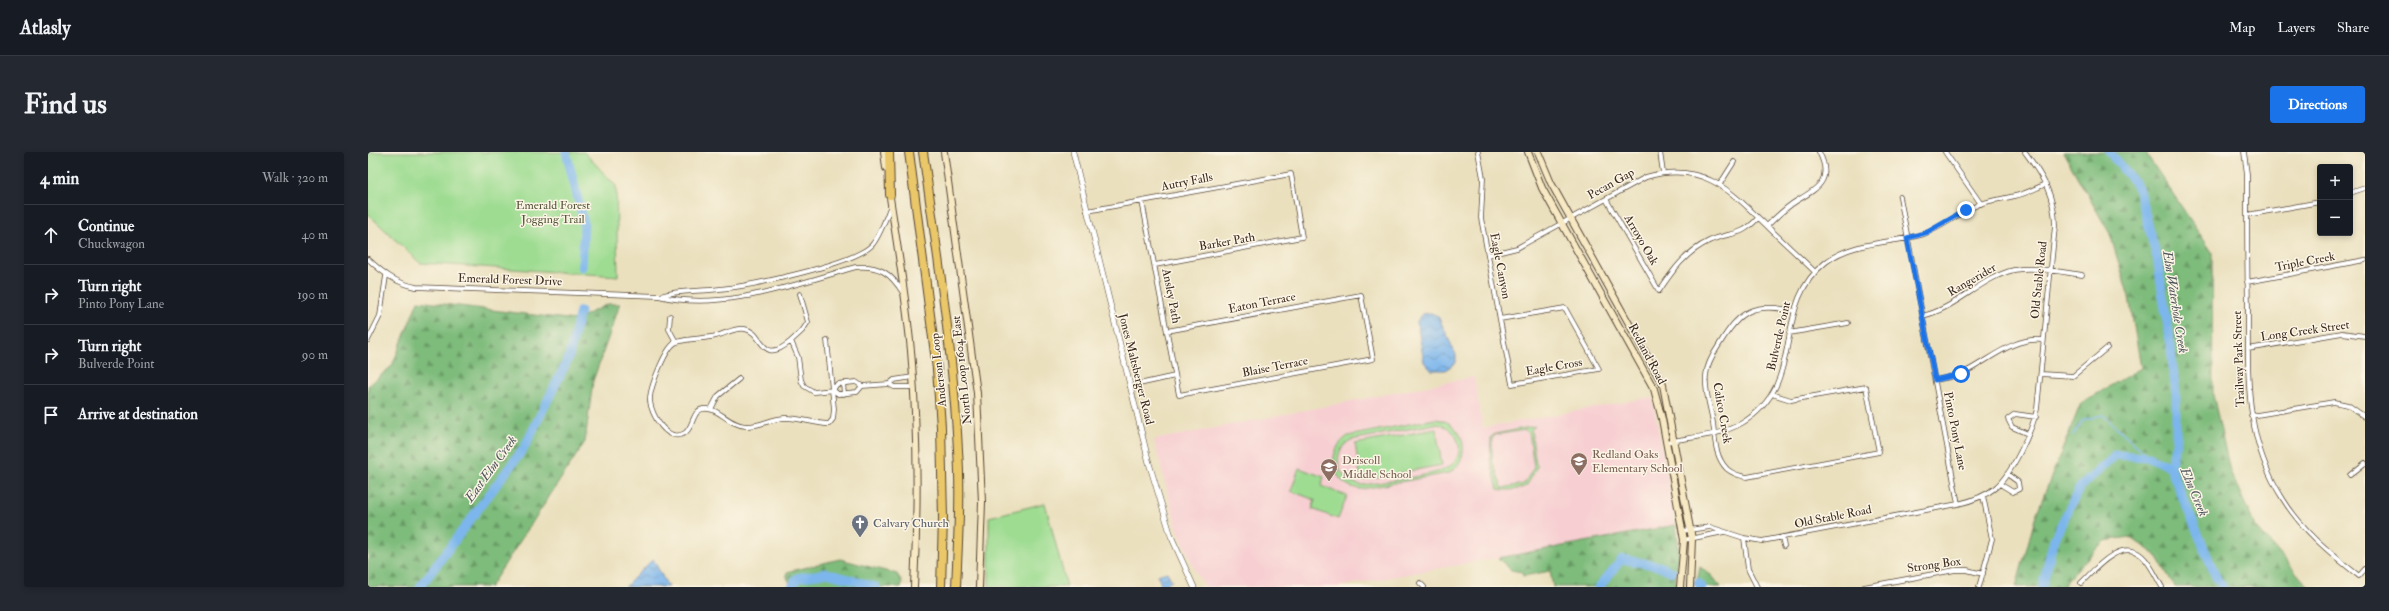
<!DOCTYPE html>
<html lang="en">
<head>
<meta charset="utf-8">
<style>
	body { margin:0; font-family:"IM FELL Double Pica",serif; background:#242831; color:#f1f3f6 }
	.controls { position:absolute; right:12px; top:12px; display:grid; overflow:hidden; border-radius:4px; box-shadow:0 2px 6px #0003 }
	.controls button { width:36px; height:36px; display:grid; place-items:center; padding:0; border:0; border-bottom:1px solid #363941; background:#171b24; color:#f1f3f6; font:20px sans-serif }
	.stop { position:absolute; width:12px; height:12px; margin:-9px; border:3px solid #1a73e8; border-radius:50%; background:#fff }
	.stop.end { background:#1a73e8; border-color:#fff; box-shadow:0 1px 4px #0008 }
	.list { margin:0; padding:0; list-style:none }
	h2 { display:flex; justify-content:space-between; align-items:center; height:52px; margin:0; padding:0 16px; font-size:17px }
	h2 small { font-size:13px; font-weight:400; color:#9ea1a6 }
	.list li { display:grid; grid-template-columns:26px 1fr auto; gap:12px; align-items:center; box-sizing:border-box; height:60px; padding:0 16px; border-top:1px solid #363941 }
	.list b { display:block; font-size:15px; white-space:nowrap }
	.list p { margin:0; font-size:13px; white-space:nowrap; color:#9ea1a6 }
	.list em { font-size:13px; font-style:normal; color:#9ea1a6 }
	.icon { flex:none; width:22px; height:22px; fill:none; stroke:currentColor; stroke-width:2; stroke-linecap:round; stroke-linejoin:round }
	.map { position:relative; flex:none; width:1997px; height:435px; overflow:hidden; border-radius:4px }
	header { display:flex; align-items:center; gap:24px; box-sizing:border-box; height:56px; padding:0 20px; background:#171b24; border-bottom:1px solid #363941 }
	header strong { font-size:19px }
	nav { display:flex; gap:22px; margin-inline-start:auto; font-size:14px }
	.intro { display:flex; align-items:center; justify-content:space-between; box-sizing:border-box; height:96px; padding:0 24px }
	h1 { margin:0; font-size:28px }
	.button { padding:10px 18px; border-radius:4px; background:#1a73e8; color:#fff; font-size:14px; font-weight:700 }
	main { display:flex; gap:24px; padding:0 24px }
	aside { flex:1; background:#171b24; border-radius:4px; box-shadow:0 2px 6px #0003 }
	.map>svg:first-child { display:block }
	.built { fill:#f7cfd2 }
	.green { fill:#9ddc91; stroke:#6c8358; fill-rule:evenodd }
	.forest { fill:url(#forest-firs); stroke:#5c734c }
	.water { fill:url(#water-waves); stroke:#5c7086 }
	.lines { fill:none; stroke-linecap:round; stroke-linejoin:round }
	.stream { stroke:#7cb6ed; stroke-width:1.5 }
	.river { stroke:#7cb6ed; stroke-width:9 }
	.minor-casing { stroke:#554536; stroke-width:5.5 }
	.tertiary-casing { stroke:#554536; stroke-width:6 }
	.secondary-casing { stroke:#554536; stroke-width:8 }
	.motorway-casing { stroke:#554536; stroke-width:10 }
	.minor { stroke:#fff; stroke-width:4 }
	.tertiary { stroke:#fff; stroke-width:5 }
	.secondary { stroke:#f7e9c3; stroke-width:6 }
	.motorway { stroke:#eac769; stroke-width:8 }
	.route { stroke:#1a73e8; stroke-width:5 }
	.labels { text-anchor:middle; dominant-baseline:central; stroke-width:3; stroke-linejoin:round; paint-order:stroke }
	.street-label { font-size:12px; fill:#3b2a1e; stroke:#fcf5e5 }
	.park-label { font-size:12px; fill:#54563b; stroke:#fcf5e5 }
	.education-label { font-size:12px; fill:#785e54; stroke:#fcf5e5; text-anchor:start }
	.worship-label { font-size:12px; fill:#5b616d; stroke:#fcf5e5; text-anchor:start }
	.water-label { font-size:13px; font-style:italic; fill:#4e545c; stroke:#fcf5e5 }
</style>
</head>
<body>
<header>
<strong>Atlasly</strong>
<nav><a>Map</a><a>Layers</a><a>Share</a></nav>
</header>
<div class="intro"><h1>Find us</h1><a class="button">Directions</a></div>
<main>
<aside>
<h2>4 min<small>Walk · 320 m</small></h2>
<ul class="list">
<li><svg class="icon" aria-label="ahead" viewBox="0 0 24 24"><path d="M12 20V5M6 11l6-6 6 6"/></svg><div><b>Continue</b><p>Chuckwagon</p></div><em>40 m</em></li>
<li><svg class="icon" aria-label="right" viewBox="0 0 24 24"><path d="M7 20v-9h11M14 6l5 5-5 5"/></svg><div><b>Turn right</b><p>Pinto Pony Lane</p></div><em>190 m</em></li>
<li><svg class="icon" aria-label="right" viewBox="0 0 24 24"><path d="M7 20v-9h11M14 6l5 5-5 5"/></svg><div><b>Turn right</b><p>Bulverde Point</p></div><em>90 m</em></li>
<li><svg class="icon" aria-label="arrive" viewBox="0 0 24 24"><path d="M6 21V4h12l-3 4 3 4H6"/></svg><div><b>Arrive at destination</b></div></li>
</ul>
</aside>
<div class="map">
<svg width="1997" height="435" viewBox="0 0 1997 435">
	<defs>
		<pattern id="forest-firs" width="22" height="20" patternUnits="userSpaceOnUse"><rect width="22" height="20" fill="#7ebc7b"/><path d="M5 1l3.5 6h-7zM16 11l3.5 6h-7z" fill="#689964"/></pattern>
		<pattern id="water-waves" width="16" height="10" patternUnits="userSpaceOnUse"><rect width="16" height="10" fill="#7cb6ed"/><path d="M0 5q4-4 8 0t8 0" fill="none" stroke="#6794bf"/></pattern>
	</defs>
	<rect width="100%" height="100%" fill="#fcf5e5"/>
	<filter id="ink" filterUnits="userSpaceOnUse"><feTurbulence type="fractalNoise" baseFrequency=".025" numOctaves="2"/><feDisplacementMap in="SourceGraphic" scale="8" xChannelSelector="R" yChannelSelector="G"/><feConvolveMatrix kernelMatrix="1 2 1 2 8 2 1 2 1" color-interpolation-filters="sRGB"/></filter>
	<filter id="wash" filterUnits="userSpaceOnUse"><feTurbulence type="fractalNoise" baseFrequency=".012" numOctaves="4" result="noise"/><feDisplacementMap in="SourceGraphic" scale="16" xChannelSelector="R" yChannelSelector="G"/><feGaussianBlur stdDeviation="0.9" result="paint"/><feColorMatrix in="noise" values="0 0 0 0 0 0 0 0 0 0 0 0 0 0 0 0 0 1.4 0 .05"/><feComposite in="paint" operator="in"/></filter>
	<g filter="url(#wash)">
		<rect width="100%" height="100%" fill="#eae0be"/>
		<path class="built" d="M1106,225l9,51 169,-31 24,128 -339,62h-131l-9,-12 -21,-50 -22,-85z"/>
		<path class="green" d="M0,0h216l32,34 2,90 -198,-13 -52,-49z
			M1067,267c29,2 39,38 14,54l-87,16c-29,-1 -39,-37 -14,-53zM1067,272c10,1 18,5 22,15 5,10 1,23 -10,29 -11,7 -69,15 -85,17l-11,-3 -10,-10c-6,-12 -2,-25 10,-32z
			M1167,274l-4,4 5,34 2,1c-4,6 -7,14 -11,20 -5,5 -23,6 -29,4l-8,-30 1,-22 4,-3zM1157,278l4,3 5,34 -10,17 -22,4 -10,-28v-21l3,-4z
			M1068,277l6,36 -81,15 -6,-36z
			M931,316l25,9 -3,9 26,10 -9,23 -26,-10 3,-9 -24,-9z
			M677,351l22,84h-78v-70z"/>
		<path class="forest" d="M1695,0h82l67,100 1,143 17,76 25,55 54,61h-134l-19,-32 -26,-18 -26,4 -37,39 -4,7h-47l20,-72 45,-112 60,-35 -12,-71 -19,-63z
			M50,149l157,19 33,-16h12l-27,77 -8,61 -95,145h-122v-201l24,-20z
			M1308,373l3,27 -4,34 -4,1h-118l-3,-16 -27,5 -1,-4 -11,-2 -13,-12z
			M472,407l57,15 5,8 -1,5h-109l-5,-10v-5z
			M1332,415l12,9 9,11h-25z"/>
		<path class="water" d="M1063,161l7,3 18,39v8l-11,7h-14l-7,-8 -7,-41 6,-7z
			M285,407l15,28h-43z
			M799,420l5,9 -10,5 -5,-11z"/>
		<g class="lines">
			<path class="stream" d="M1705,283l10,-15 20,-5 46,42"/>
			<path class="river" d="M198,0l18,71 -2,44
				M1741,0l29,35 19,71 13,83 6,53v49l-6,24
				M1330,431l4,4
				M52,435l104,-139 45,-91 11,-46
				M424,435l5,-9 30,-5 49,14
				M1231,435l23,-28 37,7 14,6
				M1674,435l12,-48 26,-52 36,-32 33,2 21,10 47,112 6,8"/>
		</g>
	</g>
	<g filter="url(#ink)">
		<g class="lines">
			<g class="minor-casing">
				<path id="minor" d="M1110,0l5,26 -2,40 31,166 87,-15 -34,-61 -65,11
					M1292,0l3,21
					M1577,0l36,52
					M1876,0l3,22c0,45 0,89 1,134 0,69 -4,130 35,191 19,31 47,54 76,77l6,-7
					M1352,32l14,-22
					M1982,41l15,-5
					M1532,45l58,307
					M1238,47l53,92c14,-21 27,-39 50,-50 22,-10 31,-3 49,-23
					M774,49l37,194 194,-36 -12,-64 -194,36
					M719,59l204,-37 11,63 -147,28
					M1879,63l73,-13
					M1399,74c9,-9 19,-19 31,-26 21,-12 35,-21 21,-48
					M1120,103l29,-7 129,-71c56,-16 83,12 120,48 16,16 33,31 49,47
					M0,107c15,14 28,24 48,28l243,9c62,16 137,-12 197,-29 23,-2 35,6 47,26
					M1879,130l118,-22
					M432,142l8,28 -6,9 -11,10 7,16 3,23 3,6 10,6 19,-2
					M292,144c20,-7 39,-4 60,-7 29,-3 131,-24 151,-43 9,-9 15,-29 20,-41
					M302,164l-1,13 7,13
					M1554,164c34,-7 58,-38 92,-46 21,-4 46,2 68,5
					M1421,181l59,-10
					M0,188l12,-24 6,-40
					M423,189c-31,26 -27,-9 -46,-12 -10,-2 -20,5 -29,7 -13,3 -27,2 -39,6 -11,3 -28,48 -27,59 1,13 17,43 35,32 10,-7 6,-26 23,-24 11,0 21,16 38,17 13,1 24,-7 38,-8 15,-1 30,6 45,6l4,-5 1,-10 -7,-69
					M1880,197l94,-16 23,3
					M1673,222l32,2 34,-28
					M1567,228c10,-2 21,-3 30,-8 26,-13 48,-35 78,-32
					M475,231l1,11
					M521,232l5,3h19
					M494,234l-5,6 -19,2 -5,-4 4,-6 19,-2 6,4 27,-2 5,-4 19,-3
					M762,234l45,-10
					M1404,242l19,6 75,-13 13,65 -132,25c-7,-1 -14,-3 -20,-8 -12,-12 -12,-30 -14,-46 -2,-15 -9,-32 -7,-48 1,-11 7,-21 13,-30 21,-35 34,-43 75,-34
					M343,257l7,-13 21,-17
					M1883,264l83,-14 14,3 17,12
					M1660,282l-16,-7 -4,-8 7,-5 21,3
					M1298,290c25,-5 54,-6 76,-19 67,-40 27,-117 84,-161 27,-21 65,-18 98,-28 19,-7 36,-22 56,-30 11,-4 23,-5 35,-8 11,-2 21,-8 31,-12
					M1982,323l15,-12
					M1632,332l13,8 6,-3 -1,-7 -11,-8
					M1314,379l28,-4 34,11 18,3 196,-37c13,-3 26,-7 37,-16 17,-14 37,-57 42,-79l18,-183c0,-30 -13,-51 -30,-74
					M1414,385l2,9
					M1376,386l4,31 9,18
					M1316,388l40,-8
					M1052,431l4,4
					M1713,431c13,-13 40,-46 61,-27 9,8 14,21 20,31
					M1496,435l91,-17h12l16,4
					M1611,435l13,-48 -9,-43"/>
			</g>
			<g class="tertiary-casing">
				<path id="tertiary" d="M705,0l76,311 22,73 23,51"/>
			</g>
			<g class="secondary-casing">
				<path id="secondary" d="M516,0l2,16
					M576,0l33,241 5,109 -3,85
					M1160,0l14,36 112,201 8,30 22,121 -4,47
					M1170,0l13,31 112,202 29,154 -2,48
					M521,39c8,53 17,106 22,160 7,79 7,157 3,236"/>
			</g>
			<g class="motorway-casing">
				<path id="motorway" d="M521,0l1,43
					M541,0l28,217 4,58 2,91 -2,69
					M555,0c14,99 30,199 35,298 3,46 0,92 -2,137"/>
			</g>
			<use href="#minor" class="minor"/>
			<use href="#tertiary" class="tertiary"/>
			<use href="#secondary" class="secondary"/>
			<use href="#motorway" class="motorway"/>
		</g>
	</g>
	<g class="lines" filter="url(#ink)">
		<path class="route" d="M1593,222l-26,6 -28,-142 21,-6 38,-22"/>
	</g>
	<defs>
		<g id="school-pin" transform="scale(0.9)"><path d="M0 17L-7.5 6A9.5 9.5 0 1 1 7.5 6Z" fill="#8d6e63" stroke="#fcf5e5"/><path d="M0-5L7-2L0 1L-7-2ZM-4 1L0 2.5L4 1V4Q0 6-4 4Z" fill="#fff"/></g>
		<g id="church-pin" transform="scale(0.9)"><path d="M0 17L-7.5 6A9.5 9.5 0 1 1 7.5 6Z" fill="#6b7280" stroke="#fcf5e5"/><path d="M-1.2-6h2.4v3.5h3.3v2.4h-3.3V6h-2.4V-.1h-3.3v-2.4h3.3Z" fill="#fff"/></g>
	</defs>
	<g fill-rule="evenodd">
		<use href="#school-pin" x="1211" y="309"/>
		<use href="#school-pin" x="961" y="315"/>
		<use href="#church-pin" x="492" y="371"/>
	</g>
	<g class="labels">
		<g class="street-label">
			<text transform="translate(819 30) rotate(-11)">Autry Falls</text>
			<text transform="translate(1243 32) rotate(-29)">Pecan Gap</text>
			<text transform="translate(1273 88) rotate(60)">Arroyo Oak</text>
			<text transform="translate(859 90) rotate(-10)">Barker Path</text>
			<text transform="translate(1937 110) rotate(-11)">Triple Creek</text>
			<text transform="translate(1132 114) rotate(79)">Eagle Canyon</text>
			<text transform="translate(142 128) rotate(2)">Emerald Forest Drive</text>
			<text transform="translate(1604 128) rotate(-30)">Rangerider</text>
			<text transform="translate(1671 128) rotate(-84)">Old Stable Road</text>
			<text transform="translate(803 144) rotate(79)">Ansley Path</text>
			<text transform="translate(894 151) rotate(-11)">Eaton Terrace</text>
			<text transform="translate(1937 179) rotate(-8)">Long Creek Street</text>
			<text transform="translate(1411 184) rotate(-77)">Bulverde Point</text>
			<text transform="translate(1279 202) rotate(62)">Redland Road</text>
			<text transform="translate(1871 207) rotate(-92)">Trailway Park Street</text>
			<text transform="translate(907 215) rotate(-11)">Blaise Terrace</text>
			<text transform="translate(1186 215) rotate(-10)">Eagle Cross</text>
			<text transform="translate(768 217) rotate(76)">Jones Maltsberger Road</text>
			<text transform="translate(571 218) rotate(-96)">Anderson Loop</text>
			<text transform="translate(594 218) rotate(-96)">North Loop 1604 East</text>
			<text transform="translate(1354 261) rotate(80)">Calico Creek</text>
			<text transform="translate(1587 279) rotate(79)">Pinto Pony Lane</text>
			<text transform="translate(1465 365) rotate(-11)">Old Stable Road</text>
			<text transform="translate(1566 413) rotate(-8)">Strong Box</text>
		</g>
		<g class="park-label">
			<text x="185" y="53">Emerald Forest<tspan x="185" dy="14">Jogging Trail</tspan></text>
		</g>
		<g class="education-label">
			<text x="1224" y="302">Redland Oaks<tspan x="1224" dy="14">Elementary School</tspan></text>
			<text x="974" y="308">Driscoll<tspan x="974" dy="14">Middle School</tspan></text>
		</g>
		<g class="worship-label">
			<text x="505" y="371">Calvary Church</text>
		</g>
		<g class="water-label">
			<text transform="translate(1807 150) rotate(81)">Elm Waterhole Creek</text>
			<text transform="translate(123 317) rotate(-54)">East Elm Creek</text>
			<text transform="translate(1826 340) rotate(67)">Elm Creek</text>
		</g>
	</g>
</svg>
<div class="controls">
<button>+</button>
<button>−</button>
</div>
<div class="stop" style="left:1593px;top:222px"></div>
<div class="stop end" style="left:1598px;top:58px"></div>
</div>
</main>
</body>
</html>
